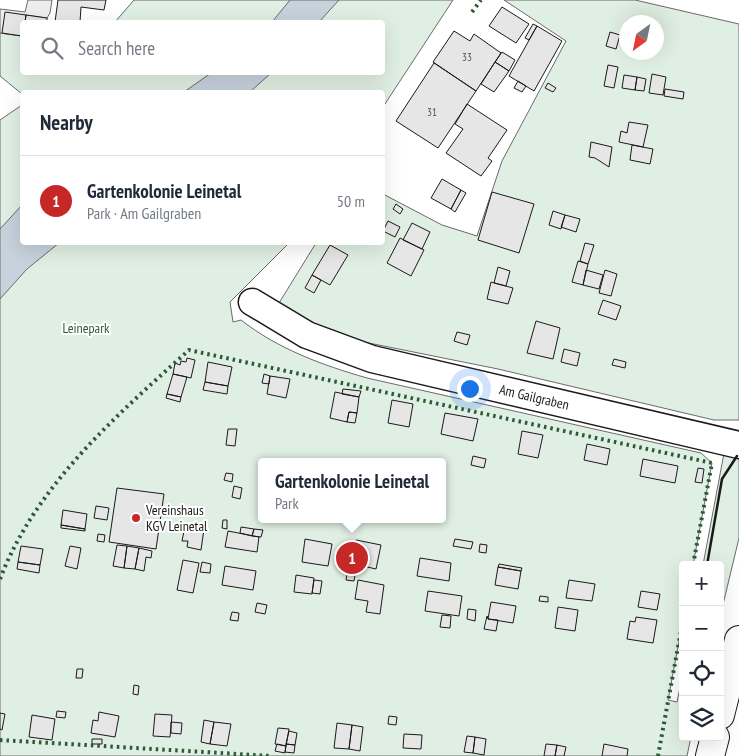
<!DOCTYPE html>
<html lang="en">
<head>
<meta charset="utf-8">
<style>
	body { margin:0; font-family:"PT Sans Narrow",sans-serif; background:#f6f6f7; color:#1f2937 }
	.controls { position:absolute; right:15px; bottom:15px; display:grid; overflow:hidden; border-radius:5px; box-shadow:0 5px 20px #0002 }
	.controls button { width:45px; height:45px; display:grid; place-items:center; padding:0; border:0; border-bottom:1px solid #e0e1e3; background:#fff; color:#1f2937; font:25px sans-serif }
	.compass { position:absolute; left:619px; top:15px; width:45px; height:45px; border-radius:50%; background:#fff; box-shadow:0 5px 20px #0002; rotate:213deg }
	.you { position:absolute; left:469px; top:388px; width:18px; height:18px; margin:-12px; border:4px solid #fff; border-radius:50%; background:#1a73e8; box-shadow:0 0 0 8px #1a73e833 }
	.badge { display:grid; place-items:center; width:32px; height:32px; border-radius:50%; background:#c62828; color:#fff; font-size:16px; font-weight:700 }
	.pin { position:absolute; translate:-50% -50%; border:2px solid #fff; box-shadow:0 1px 5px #0006 }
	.popup { position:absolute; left:258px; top:458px; width:188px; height:65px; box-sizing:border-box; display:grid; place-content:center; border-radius:5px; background:#fff; filter:drop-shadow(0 1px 4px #0005); font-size:16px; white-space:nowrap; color:#747a83 }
	.popup b { font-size:19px; color:#1f2937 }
	.popup::after { content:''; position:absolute; left:50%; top:100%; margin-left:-10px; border:10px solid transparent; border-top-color:#fff }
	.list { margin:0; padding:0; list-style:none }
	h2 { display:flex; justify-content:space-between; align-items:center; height:65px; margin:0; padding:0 20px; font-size:21px }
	h2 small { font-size:16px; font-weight:400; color:#747a83 }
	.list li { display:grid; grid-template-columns:32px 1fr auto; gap:15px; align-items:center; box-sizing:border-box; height:90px; padding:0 20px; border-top:1px solid #e0e1e3 }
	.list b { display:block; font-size:19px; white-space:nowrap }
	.list p { margin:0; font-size:16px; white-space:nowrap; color:#747a83 }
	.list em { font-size:16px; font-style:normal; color:#747a83 }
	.icon { flex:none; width:28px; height:28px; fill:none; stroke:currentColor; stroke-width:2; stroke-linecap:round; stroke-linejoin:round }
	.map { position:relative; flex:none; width:739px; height:756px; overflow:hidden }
	.search { position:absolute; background:#fff; box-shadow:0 5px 20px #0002; left:20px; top:20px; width:365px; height:55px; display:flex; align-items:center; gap:12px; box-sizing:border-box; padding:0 18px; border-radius:5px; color:#747a83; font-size:19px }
	.panel { position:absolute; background:#fff; box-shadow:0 5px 20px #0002; left:20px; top:90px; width:365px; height:155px; border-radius:5px }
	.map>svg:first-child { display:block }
	.green { fill:#e0efe3; stroke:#6a6a6a; fill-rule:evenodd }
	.parking { fill:#ededed; stroke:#6a6a6a }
	.water { fill:#c6d2dc; stroke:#6a6a6a }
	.building { fill:#e6e6e6; stroke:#1a1a1a }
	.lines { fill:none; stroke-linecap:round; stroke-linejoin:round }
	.minor-casing { stroke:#1a1a1a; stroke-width:29 }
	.secondary-casing { stroke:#1a1a1a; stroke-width:30 }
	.minor { stroke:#fff; stroke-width:26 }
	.secondary { stroke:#fff; stroke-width:28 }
	.hedge { stroke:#2b5a34; stroke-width:4; stroke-dasharray:2.5 4; stroke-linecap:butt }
	.wall { stroke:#1a1a1a; stroke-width:2.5 }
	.poi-dot { fill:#c62828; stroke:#fff; stroke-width:2 }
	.labels { text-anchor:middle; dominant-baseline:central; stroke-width:4; stroke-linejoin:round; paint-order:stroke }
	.number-label { font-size:11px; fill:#4d4d4d }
	.park-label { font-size:14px; fill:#2b5a34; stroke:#fff }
	.street-label { font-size:14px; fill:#1a1a1a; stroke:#fff }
	.poi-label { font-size:14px; fill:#1a1a1a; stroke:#fff; text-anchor:start }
</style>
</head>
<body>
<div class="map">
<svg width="739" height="756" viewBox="0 0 739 756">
	<rect width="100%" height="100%" fill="#fff"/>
	<path class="green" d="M134,0h319l-70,107 -1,-15 -360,2 -22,-18v-43l22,3v36h360v-50h-267z
		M504,0h131l104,24v396h-25l-216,-51 -169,-34 -50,-32 37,-60 66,-1 1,-48 59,31 35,11 25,-75 64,-120zM626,22h30v30h-30z
		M22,105v137l267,1 -59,59 3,20 8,-2c37,29 81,45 126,58l334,75 11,10 -19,102h-10v55l-15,80 9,2 6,-29v64h8l-4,19h-687v-636zM262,462h180v57h-180z
		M724,453l15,3v82l-19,79v-52h-17z"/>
	<path class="parking" d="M28,0h24l-2,13 -3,5 -21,-3 -1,7h-3v14l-22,-3v-24l25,3z"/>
	<path class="water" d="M290,0h49l-20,22h-47z
		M211,73v-1l60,1 -21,19h-66z
		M22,205v37l37,1 -32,26 -27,30v-70z"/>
	<path class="building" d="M58,0h48l-2,10 -23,-3 -1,15h-25z
		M502,7l27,17 -13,19 -27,-17z
		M5,12l21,3 -1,7h-3v14l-20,-3z
		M26,15l21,3v4h-22z
		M533,24l4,2 -8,14 -4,-2z
		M537,26l25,15 -28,50 -25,-15z
		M454,31l16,10 4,-7 27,19 -25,38 -43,-29z
		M610,32l10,3 -4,14 -10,-3z
		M502,52l13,8 -6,11 -14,-9z
		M495,62l14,9 -15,21 -13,-8z
		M434,63l42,28 -38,57 -42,-27z
		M608,65l10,2 -4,21 -10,-2z
		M652,74l14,3 -3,18 -14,-2z
		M624,75l13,2 -2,13 -13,-2z
		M637,77l9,2 -2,12 -9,-1z
		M518,81l8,5 -4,6 -8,-4z
		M548,83l8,5 -3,4 -8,-4z
		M665,89l19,3 -1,7 -19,-3z
		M467,104l40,26 -19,28 4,3 -11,15 -35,-23 17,-24 -8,-5z
		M629,122l19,3 -5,22 -24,-5 2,-11 6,2z
		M591,142l21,5 -3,20 -14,-9 -6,-1z
		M632,145l21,4 -3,15 -20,-4z
		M442,179l19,11 -10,19 -20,-11z
		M461,190l5,3 -11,19 -4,-3z
		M492,192l42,12 -15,49 -41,-13z
		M396,204l7,5 -3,5 -7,-5z
		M553,211l12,4 -4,14 -12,-4z
		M565,215l15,4 -4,13 -15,-5z
		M388,221l12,6 -5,10 -12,-6z
		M412,223l18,9 -8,17 -19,-9z
		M400,238l24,12 -13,26 -24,-13z
		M585,243l9,2 -6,19 -8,-3z
		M330,245l18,10 -18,30 -18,-10z
		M578,261l10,3 -5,21 -11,-3z
		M498,267l12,4 -4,15 -12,-3z
		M586,270l17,5 -4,14 -16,-4z
		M605,270l12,4 -6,22 -12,-3z
		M312,275l9,5 -7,13 -9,-5z
		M491,282l22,6 -5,16 -21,-5z
		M603,300l18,6 -5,14 -18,-6z
		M536,321l24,7 -7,31 -26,-6z
		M457,332l13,3 -3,10 -13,-4z
		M564,349l16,4 -3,13 -16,-4z
		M187,358l8,2 -4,18 -18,-4 2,-11 5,2 1,-4 5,1z
		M614,359l12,3 -1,6 -13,-3z
		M208,362l24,5 -4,19 -23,-4z
		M173,374l14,3 -6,20 -14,-3z
		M264,374l6,2 -1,8 -7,-1z
		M270,376l20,3 -4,19 -19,-4z
		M205,382l23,4 -1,8 -24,-4z
		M343,389l18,2 -2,6 -17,-3z
		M335,392l24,5 -2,16 -8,-1 -2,10 -17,-4z
		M167,394l14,3 -1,5 -14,-4z
		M392,400l21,4 -4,23 -21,-4z
		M349,412l8,1 -2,10 -8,-1z
		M445,413l33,6 -5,22 -32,-7z
		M228,429h9l-2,17 -9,-1z
		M522,431l21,4 -5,23 -20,-4z
		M587,444l23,5 -3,16 -23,-5z
		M473,456l13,3 -2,9 -13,-3z
		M643,459l35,7 -3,17 -35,-7z
		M698,468l6,1 -2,14 -7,-1z
		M226,473l7,1 -1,8 -8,-2z
		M234,486l8,2 -2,11 -8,-2z
		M117,488l47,6 -8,55 -47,-7z
		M96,506l13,2 -2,12 -13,-2z
		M63,510l24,4 -2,15 -24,-4z
		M223,520h4v9l-5,-1z
		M61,525l24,4v2l-24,-3z
		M185,526l19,3 -3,21 -14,-3 1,-6h-6z
		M241,527l13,2 -2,7 -12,-3z
		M254,529l9,1 -2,7 -9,-1z
		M228,531l31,6 -2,15 -32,-5z
		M98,534l7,1 -1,7 -7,-1z
		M305,539l27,5 -4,22 -26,-4z
		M455,539l18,3 -2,7 -18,-3z
		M356,540l25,5 -5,24 -22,-5z
		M480,544l7,1 -1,8 -7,-1z
		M117,545l10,1 -3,22 -11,-2z
		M21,546l22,3 -3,16 -22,-3z
		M70,546l11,2 -4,21 -12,-3z
		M127,546l12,2 -4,21 -11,-1z
		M139,548l13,3 -1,7 -5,-1 -2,14 -9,-2z
		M420,558l31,5 -2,18 -32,-5z
		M183,560l16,3 -6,30 -16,-3z
		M18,562l22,3 -1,8 -22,-4z
		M202,562l9,2 -1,9 -10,-1z
		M499,564l23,4 -1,3 -23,-4z
		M225,566l31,5 -3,19 -31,-5z
		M498,567l23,4 -3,18 -23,-4z
		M347,574l8,1 -1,6 -8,-1z
		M296,575l18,3 -2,16 -18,-2z
		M314,580l8,1 -2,13 -8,-1z
		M358,580l26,5 -4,29 -14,-2 2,-11 -13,-2z
		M569,580l26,4 -3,17 -26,-3z
		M428,591l34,5 -3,20 -34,-5z
		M641,591l19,3 -3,16 -19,-3z
		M540,596l8,1v5l-9,-1z
		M491,602l25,4 -3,17 -25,-4z
		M257,603l10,2 -2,9 -10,-2z
		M558,607l20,3 -3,21 -20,-3z
		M468,609l8,1 -1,11 -8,-2z
		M232,612l7,1 -1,8 -8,-1z
		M442,615l9,1 -1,12 -10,-1z
		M487,616l1,3 10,1 -2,11 -12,-2z
		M636,617l21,3 -4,23 -26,-4 3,-18 5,1z
		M77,669h6l-1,9h-6z
		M134,685l5,1 -1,9 -5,-1z
		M57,711l9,1 -1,6 -9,-1z
		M99,712l20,4 -4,21 -24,-4 2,-13 5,1z
		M0,713l5,1 -3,16 -2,-1z
		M155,714l17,1 -2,22 -17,-1z
		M32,715l23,4 -3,21 -23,-3z
		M389,716l8,1 -1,8 -8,-1z
		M204,720l10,2 -4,22 -9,-2z
		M171,722l11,1 -1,11 -10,-1z
		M214,722l17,2 -4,22 -17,-2z
		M337,723l15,2 -3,24 -15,-1z
		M352,725l11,2 -3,24 -11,-2z
		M278,728l11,1 -3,17 -11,-2z
		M289,731l8,2 -2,12 -9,-1z
		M404,734l18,1 -1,14 -18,-1z
		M467,736l8,1 -2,16 -9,-1z
		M475,737l11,2 -2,16 -11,-2z
		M92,739h10v5h-10z
		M277,744l9,2 -1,7 -10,-2z
		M286,744l9,1 -1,8 -9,-1z
		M546,744l11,1 -2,11h-11z
		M604,744l24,5 -1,7h-25z
		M557,745l9,2 -2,9h-9z"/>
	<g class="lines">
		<g class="minor-casing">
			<g id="minor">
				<path id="s1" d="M252,302l55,33 65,24 367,86"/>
			</g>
		</g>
		<g class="secondary-casing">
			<path id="secondary" d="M720,715l19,-75
				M710,756l5,-19"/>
		</g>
		<use href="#minor" class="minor"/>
		<use href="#secondary" class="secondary"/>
		<path class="hedge" d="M472,12l9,-12
			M0,579c36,-94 116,-163 189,-229l523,113 -19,102
			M0,740l272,16
			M658,756l25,-136"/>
		<path class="wall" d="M707,565l15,-86 15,-23"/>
	</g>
	<circle class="poi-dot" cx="136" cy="518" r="5"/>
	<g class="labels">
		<g class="number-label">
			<text x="467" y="57">33</text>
			<text x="432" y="112">31</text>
		</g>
		<g class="park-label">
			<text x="86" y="328">Leinepark</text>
		</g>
		<g class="street-label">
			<text stroke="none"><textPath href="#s1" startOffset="300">Am Gailgraben</textPath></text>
		</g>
		<g class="poi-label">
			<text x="146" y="510">Vereinshaus<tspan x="146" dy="16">KGV Leinetal</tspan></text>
		</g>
	</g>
</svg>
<div class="controls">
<button>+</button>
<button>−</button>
<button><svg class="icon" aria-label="locate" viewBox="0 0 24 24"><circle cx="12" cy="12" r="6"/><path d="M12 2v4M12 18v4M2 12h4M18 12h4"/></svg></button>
<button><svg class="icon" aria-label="layers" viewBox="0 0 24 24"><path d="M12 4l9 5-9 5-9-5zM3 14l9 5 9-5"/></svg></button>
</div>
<svg class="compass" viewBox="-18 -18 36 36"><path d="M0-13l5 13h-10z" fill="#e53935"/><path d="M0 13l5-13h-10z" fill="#747a83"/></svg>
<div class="you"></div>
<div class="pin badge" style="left:352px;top:558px">1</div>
<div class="popup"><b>Gartenkolonie Leinetal</b>Park</div>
<div class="search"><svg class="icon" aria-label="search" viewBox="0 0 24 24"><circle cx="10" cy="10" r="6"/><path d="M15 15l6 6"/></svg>Search here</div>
<section class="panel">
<h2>Nearby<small></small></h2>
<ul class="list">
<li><span class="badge">1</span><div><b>Gartenkolonie Leinetal</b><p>Park · Am Gailgraben</p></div><em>50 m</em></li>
</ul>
</section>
</div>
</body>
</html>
